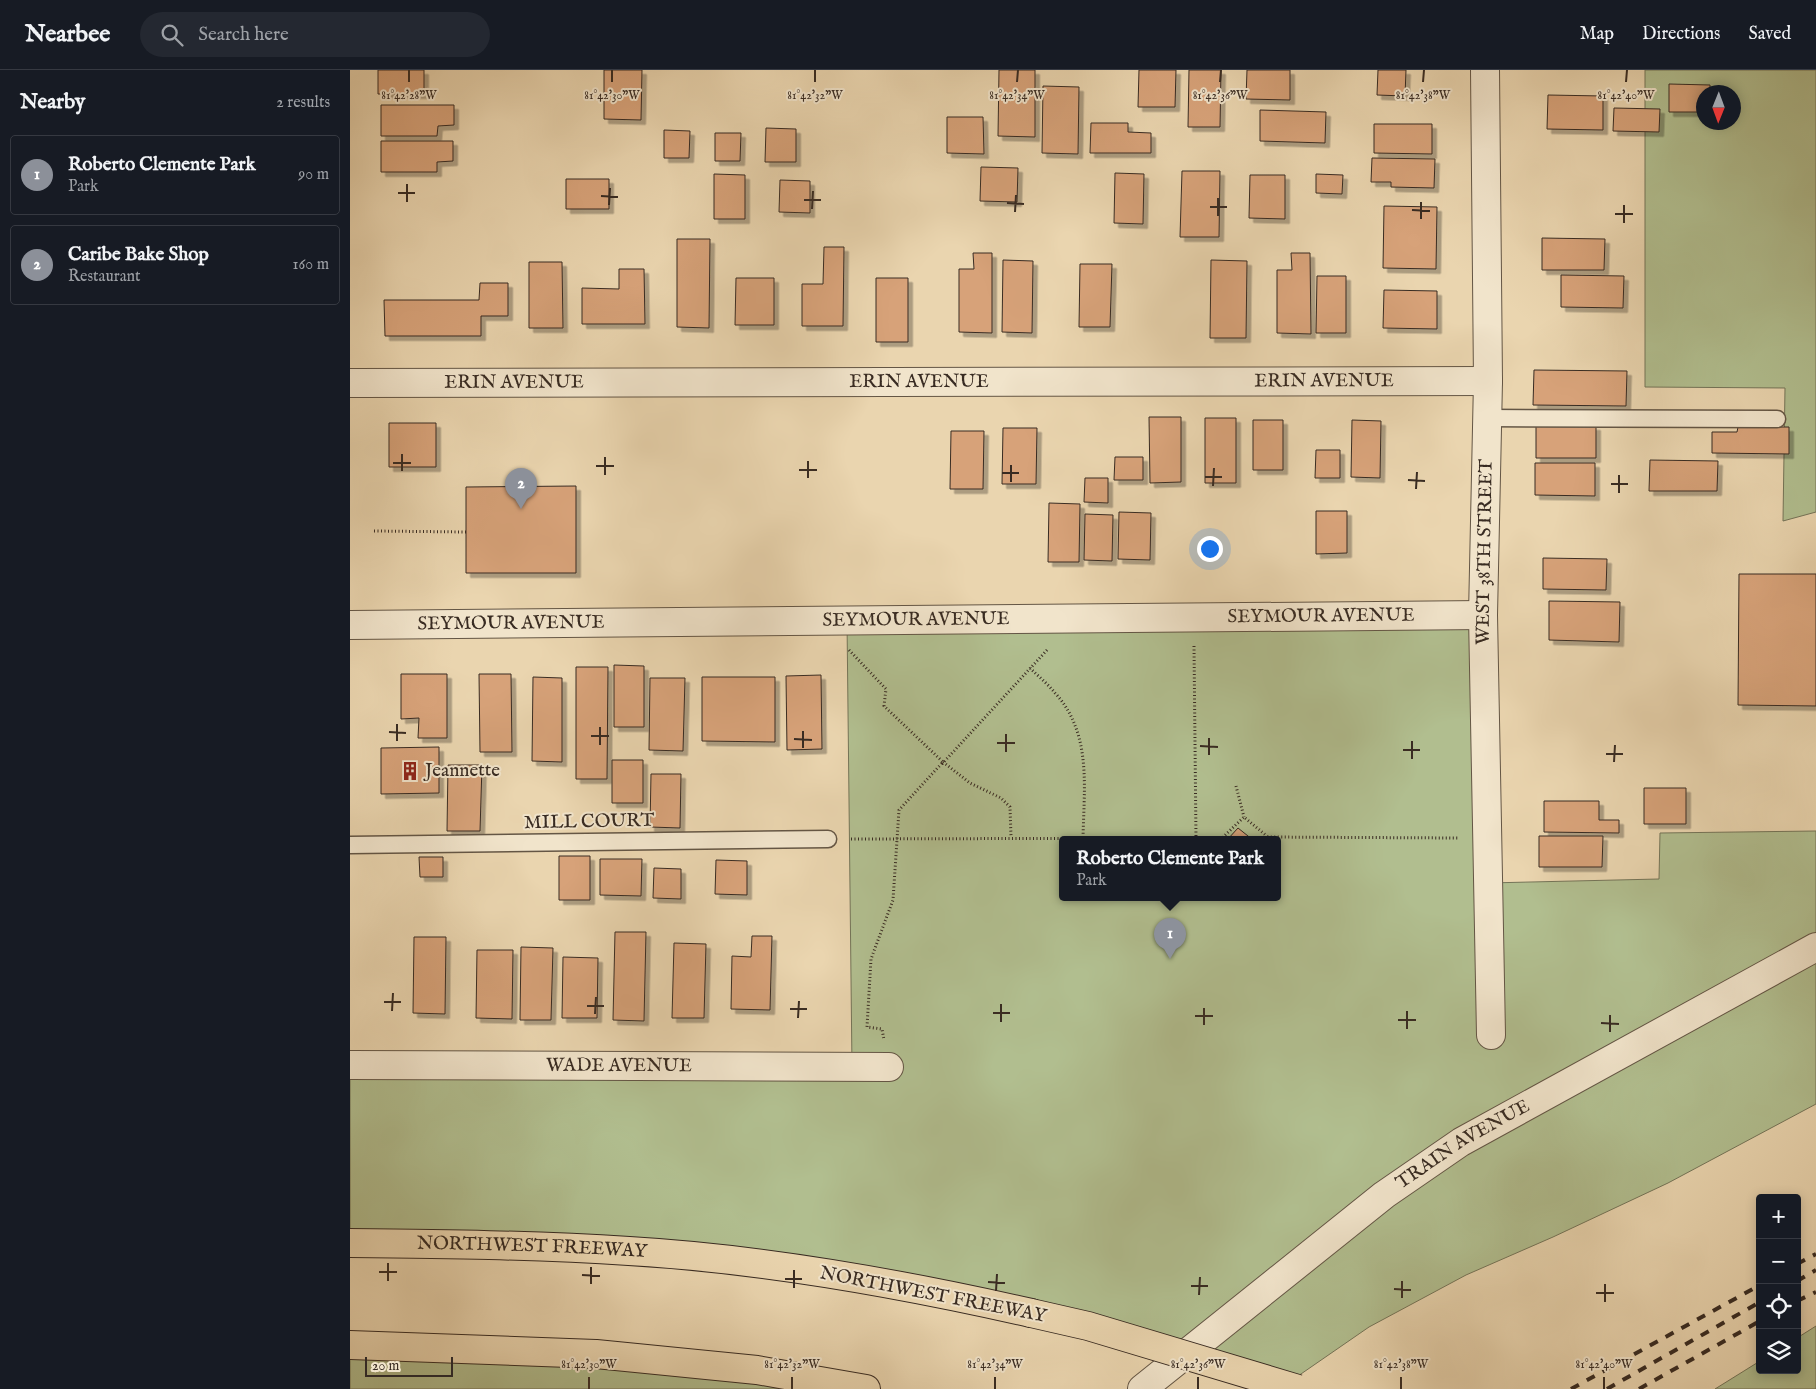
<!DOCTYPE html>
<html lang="en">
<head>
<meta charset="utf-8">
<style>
	body { margin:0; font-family:"IM FELL English",serif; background:#242831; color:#f1f3f6 }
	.controls { position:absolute; right:15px; bottom:15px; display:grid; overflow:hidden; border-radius:5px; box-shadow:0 2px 12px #0003 }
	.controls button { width:45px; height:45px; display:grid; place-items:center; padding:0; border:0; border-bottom:1px solid #363941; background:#171b24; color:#f1f3f6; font:25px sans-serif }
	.compass { position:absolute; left:1346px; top:15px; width:45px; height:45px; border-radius:50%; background:#171b24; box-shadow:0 2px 12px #0003; rotate:181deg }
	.scale { position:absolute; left:15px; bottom:12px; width:88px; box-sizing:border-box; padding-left:5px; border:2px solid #382b22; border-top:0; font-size:14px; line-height:18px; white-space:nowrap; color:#382b22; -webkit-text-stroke:4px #f1e4cb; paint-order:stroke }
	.you { position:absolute; left:859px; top:478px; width:18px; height:18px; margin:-12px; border:4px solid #fff; border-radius:50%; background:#1a73e8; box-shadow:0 0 0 8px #1a73e833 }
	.badge { display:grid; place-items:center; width:32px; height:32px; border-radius:50%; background:#8c9099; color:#fff; font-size:16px; font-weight:700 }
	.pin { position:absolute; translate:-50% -41px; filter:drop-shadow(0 1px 2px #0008) }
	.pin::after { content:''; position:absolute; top:26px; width:18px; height:15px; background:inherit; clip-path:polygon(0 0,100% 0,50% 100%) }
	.popup { position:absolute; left:709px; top:766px; width:222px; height:65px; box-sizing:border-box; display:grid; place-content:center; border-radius:5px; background:#171b24; filter:drop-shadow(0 1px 4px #0005); font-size:16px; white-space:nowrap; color:#9ea1a6 }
	.popup b { font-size:19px; color:#f1f3f6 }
	.popup::after { content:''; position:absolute; left:50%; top:100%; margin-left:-10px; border:10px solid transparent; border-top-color:#171b24 }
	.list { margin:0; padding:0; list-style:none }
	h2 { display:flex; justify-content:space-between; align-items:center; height:65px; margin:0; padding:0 20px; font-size:21px }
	h2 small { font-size:16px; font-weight:400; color:#9ea1a6 }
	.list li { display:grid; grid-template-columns:32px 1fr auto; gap:15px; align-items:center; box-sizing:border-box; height:80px; margin:0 10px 10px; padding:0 10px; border:1px solid #363941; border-radius:5px }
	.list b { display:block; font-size:19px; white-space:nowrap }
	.list p { margin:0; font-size:16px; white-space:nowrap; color:#9ea1a6 }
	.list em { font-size:16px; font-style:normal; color:#9ea1a6 }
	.icon { flex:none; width:28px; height:28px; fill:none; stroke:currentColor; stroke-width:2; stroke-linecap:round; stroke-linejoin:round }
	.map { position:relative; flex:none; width:1466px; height:1319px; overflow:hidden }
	header { display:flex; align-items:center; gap:30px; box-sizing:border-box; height:70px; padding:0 25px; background:#171b24; border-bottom:1px solid #363941 }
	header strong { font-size:24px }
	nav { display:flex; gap:28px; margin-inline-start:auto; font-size:18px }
	.search { width:350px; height:45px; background:#242831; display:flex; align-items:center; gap:12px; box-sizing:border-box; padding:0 18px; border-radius:28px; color:#9ea1a6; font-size:19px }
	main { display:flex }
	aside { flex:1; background:#171b24 }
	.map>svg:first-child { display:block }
	.green { fill:#b1be8f; stroke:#747458; fill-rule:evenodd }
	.building { fill:#d7a279; stroke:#382b22; filter:url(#shadow) }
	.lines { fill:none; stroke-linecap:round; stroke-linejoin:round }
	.lane-casing { stroke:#645645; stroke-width:19 }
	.street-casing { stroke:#645645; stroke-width:30 }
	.highway-casing { stroke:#382b22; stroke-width:30 }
	.path { stroke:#382b22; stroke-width:3; stroke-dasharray:1 2.5; stroke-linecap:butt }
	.lane { stroke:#f1e4cb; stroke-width:16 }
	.street { stroke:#f1e4cb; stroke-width:28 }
	.highway { stroke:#ead5af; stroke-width:28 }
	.rail { stroke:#382b22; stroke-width:4; stroke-dasharray:9 9; stroke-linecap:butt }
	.highway-bridge-casing { stroke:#382b22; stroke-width:30; stroke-linecap:butt }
	.highway-bridge { stroke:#ead5af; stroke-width:28 }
	.ticks { fill:none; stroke:#382b22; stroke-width:2 }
	.labels { text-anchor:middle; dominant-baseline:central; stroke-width:4; stroke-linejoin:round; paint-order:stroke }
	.street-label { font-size:19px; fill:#382b22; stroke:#f1e4cb }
	.poi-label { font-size:19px; fill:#382b22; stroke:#f1e4cb; text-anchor:start }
	.ticks-label { font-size:12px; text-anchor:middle; fill:#382b22; stroke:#f1e4cb; stroke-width:4; stroke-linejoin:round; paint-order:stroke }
</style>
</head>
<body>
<header>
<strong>Nearbee</strong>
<div class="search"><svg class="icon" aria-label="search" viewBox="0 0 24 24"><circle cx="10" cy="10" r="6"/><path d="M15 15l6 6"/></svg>Search here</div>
<nav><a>Map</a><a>Directions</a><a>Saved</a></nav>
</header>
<main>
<aside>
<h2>Nearby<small>2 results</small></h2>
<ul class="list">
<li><span class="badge">1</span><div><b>Roberto Clemente Park</b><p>Park</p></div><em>90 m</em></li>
<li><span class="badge">2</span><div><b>Caribe Bake Shop</b><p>Restaurant</p></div><em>160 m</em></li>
</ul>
</aside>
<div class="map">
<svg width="1466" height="1319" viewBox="0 0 1466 1319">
	<defs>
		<filter id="shadow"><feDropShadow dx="4.5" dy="4.5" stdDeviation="0" flood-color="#0004"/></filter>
	</defs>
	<rect width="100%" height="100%" fill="#ead5af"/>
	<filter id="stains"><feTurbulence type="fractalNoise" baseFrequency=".004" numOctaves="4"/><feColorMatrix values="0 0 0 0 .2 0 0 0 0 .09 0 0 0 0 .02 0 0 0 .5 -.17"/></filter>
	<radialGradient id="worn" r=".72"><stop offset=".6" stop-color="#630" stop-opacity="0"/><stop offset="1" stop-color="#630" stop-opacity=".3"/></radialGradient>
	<path class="green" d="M1295,0h171v442l-33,9 2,-133 -140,-1zM1354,22h30v30h-30z
		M1133,545l5,268 171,-4 1,-46 156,-2v273l-148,79 -115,54 -87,38 -97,52 -84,58 -426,-107 -509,-35v-178l502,2 -5,-446zM712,770h216v58h-216z
		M1466,1256v63h-101l45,-28v9h37v-32z
		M0,1275l113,4 338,40h-451z"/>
	<path class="building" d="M28,0h46v24h-46z
		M254,0h38l-1,50 -37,-1z
		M649,0h36v67l-37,-1z
		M789,0h37l-1,37h-37z
		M839,0h32l-1,57h-32z
		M897,0h43v30l-44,-1z
		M1028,0h28l-1,26 -28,-1z
		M1319,14l41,1v7h-6v20h-35z
		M693,16l36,1 -1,67 -36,-1z
		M1198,25l55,1v34l-56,-1z
		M31,35h73v20l-16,1 -1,10h-56z
		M1264,38l46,1 -1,23 -46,-1z
		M910,40l66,2 -1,31 -65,-2z
		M597,47h36l1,37 -37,-1z
		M741,53h37v9l23,1v20h-61z
		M1024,54h58v30l-58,-1z
		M416,58l30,1v33h-31z
		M314,60l26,1 -1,27h-25z
		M365,63h26l-1,28h-25z
		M31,71h72v20l-16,1v10h-56z
		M1022,88l63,1 -1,29 -43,-1v-5h-20z
		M631,97l37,1 -1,34 -37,-1z
		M832,101h38l-1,66h-39z
		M765,103l29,1 -1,50 -29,-1z
		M364,104l31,1v44h-31z
		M966,104l27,1 -1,19 -26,-1z
		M900,105h35v44l-36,-1z
		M216,109h43v30h-43z
		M430,110l30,1v32l-31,-1z
		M1034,136l53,1 -1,62 -53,-1z
		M1192,168l63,1 -1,31h-62z
		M327,169h33l-1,89 -32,-1z
		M474,177h20l-1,79h-41v-42h21z
		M623,183h19v80l-33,-1v-63h15z
		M941,183h19l1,81 -34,-1v-63h15z
		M653,190l30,1 -1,72 -30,-1z
		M861,190l36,1 -1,77h-36z
		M179,192h33l1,66h-34z
		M730,194h32l-2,63h-31z
		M269,199h25l1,55h-63v-36l37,1z
		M1211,205l63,1 -1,32 -62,-1z
		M967,206h29v57h-30z
		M386,208h38v47h-39z
		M526,208h32v64h-32z
		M130,213h28v33h-27v20h-96l-1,-36h95z
		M1034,220l53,1v38l-54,-1z
		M1184,300l93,1 -1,35 -93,-1z
		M799,347h32v65l-31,1z
		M855,348h31v65h-31z
		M903,350h30v50h-30z
		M1002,350l29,1 -1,57 -29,-1z
		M39,353h47v44h-47z
		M1186,355l60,1v32h-60z
		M1388,357h51v27l-77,-1v-21h25z
		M653,358h34l-1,56h-34z
		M601,361h33l-1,58h-33z
		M966,380h24v28h-25z
		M765,387h28v23h-29z
		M1300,390l68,1 -1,30h-68z
		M1185,393h60v33l-60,-1z
		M735,408h23v25l-24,-1z
		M226,416v87h-110v-86z
		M699,433l31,1 -1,58h-31z
		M966,441h31v42l-31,1z
		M769,442l32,1 -1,47 -32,-1z
		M735,444l28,1 -1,46 -28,-1z
		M1193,488l64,1 -1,31 -63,-1z
		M1389,504h77v132l-78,-1z
		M1199,531l71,1 -1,40 -70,-2z
		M264,595l30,1v61h-30z
		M226,597h32l-1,112h-31z
		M51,604h46v64h-29l1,-20 -18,1z
		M129,604h32l1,78h-32z
		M471,605l1,74 -35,1 -1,-74z
		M183,607l29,1v84l-30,-1z
		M352,607h73v65l-73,-1z
		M300,608h35l-2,73 -34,-1z
		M89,677v46l-58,1v-46z
		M262,690h31v43h-31z
		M98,695h34l-2,66h-33z
		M301,704h30l-1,54 -30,-1z
		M1294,718h42v36h-42z
		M1194,731h55v19h20v13l-75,-1z
		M888,758l15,12h-26z
		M1189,766h64l-1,31h-63z
		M209,786h31v44h-31z
		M69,787h24v20h-23z
		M250,789h42l-1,37 -41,-1z
		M366,790l31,1v34l-32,-1z
		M304,798l27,1v30l-28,-1z
		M265,862h31l-2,89 -31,-1z
		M402,866h20l-2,74 -39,-1 1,-53 19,1z
		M64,867h32l-1,77 -32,-1z
		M324,873l32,1 -2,74h-32z
		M171,877l32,1 -2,72h-31z
		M127,880h36l-1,69 -36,-1z
		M213,887l35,1 -1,60h-35z"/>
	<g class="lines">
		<g class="lane-casing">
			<path id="lane" d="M1137,348l290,1
				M0,775l478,-6"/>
		</g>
		<g class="street-casing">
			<g id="street">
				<path d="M1135,0l3,311 -5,234 8,420"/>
				<path id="s1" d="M0,313l1138,-2"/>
				<path id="s2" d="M0,555l1133,-10"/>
				<path id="s3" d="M0,995l539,2"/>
				<path id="s4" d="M792,1319l242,-194 77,-53 355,-195"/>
			</g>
		</g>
		<g class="highway-casing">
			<g id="highway">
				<path id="s5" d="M0,1173c93,1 186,2 279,8 136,8 270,32 402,62"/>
				<path d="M0,1275l246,9 161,16 109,19"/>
			</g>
		</g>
		<path class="path" d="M24,461l92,1
			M844,576l2,192
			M499,580l37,39 -2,17 59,56 -44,48 -6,90 -22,59 -4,68 15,2 2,11
			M680,598c8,8 18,16 25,25 37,40 29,95 28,145
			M593,692l27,21 31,15 9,9 1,30
			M592,694l106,-115
			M886,716l8,31
			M501,769l345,-1 3,2
			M870,770l24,-23 24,20
			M915,770l3,-3 190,1"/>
		<use href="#lane" class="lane"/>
		<use href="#street" class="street"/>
		<use href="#highway" class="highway"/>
		<path class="rail" d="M1447,1194l19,-10
			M1447,1211l19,-11
			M1447,1231l19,-9
			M1221,1319l189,-104
			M1257,1319l153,-87
			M1289,1319l121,-68"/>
		<g class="highway-bridge-casing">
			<path id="highway-bridge" d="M681,1243l57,13 210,63"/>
		</g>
		<use href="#highway-bridge" class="highway-bridge"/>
	</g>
	<path class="ticks" d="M59,12v-12M262,12v-12M465,12v-12M667,12l1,-12M870,12l1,-12M1073,12l1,-12M1276,12l1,-12M48,123h17M251,126l17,1M454,130h17M57,132v-18M657,133l17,1M259,135l1,-17M860,137h17M462,139l1,-18M1062,140l18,1M665,142l1,-17M1265,144h18M868,146v-18M1071,149v-17M1274,153v-18M43,393h18M246,396h18M449,400h18M52,401v-17M652,403h17M255,405v-18M855,407h17M458,408v-17M1058,410l17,1M661,412v-17M1261,414h17M863,416l1,-18M1066,419l1,-17M1269,423v-18M39,662l17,1M241,666h18M444,669l18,1M47,671v-17M647,673h18M250,675v-18M850,676l18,1M453,678v-17M1053,680h17M656,682v-18M1256,684h17M859,685v-17M1062,689v-18M1264,692l1,-17M34,932h17M237,936h17M440,939h17M42,941l1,-18M643,943h17M245,944l1,-17M845,946h18M448,948l1,-17M1048,950h18M651,952v-18M1251,953l18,1M854,955v-17M1057,959v-18M1260,962v-17M29,1202h18M232,1205l18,1M435,1209h17M38,1211v-18M638,1212l17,1M241,1214v-17M841,1216h17M444,1218v-18M1044,1219l17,1M646,1221l1,-17M1246,1223h18M849,1225l1,-18M1052,1228v-17M1255,1232v-18M239,1319v-12M442,1319v-12M645,1319v-12M848,1319v-12M1051,1319v-12M1254,1319v-12"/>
	<defs>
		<g id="building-bare" transform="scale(1.5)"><path d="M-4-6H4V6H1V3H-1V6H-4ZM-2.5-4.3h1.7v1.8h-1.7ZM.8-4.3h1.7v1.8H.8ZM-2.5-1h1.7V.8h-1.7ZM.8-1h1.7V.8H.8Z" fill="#8f2418" stroke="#f1e4cb" stroke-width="2.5" paint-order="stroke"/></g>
	</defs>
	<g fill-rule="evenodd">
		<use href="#building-bare" x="60" y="701"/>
	</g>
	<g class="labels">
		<g class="street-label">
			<text stroke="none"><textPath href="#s1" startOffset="974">ERIN AVENUE</textPath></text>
			<text stroke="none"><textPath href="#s1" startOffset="569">ERIN AVENUE</textPath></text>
			<text stroke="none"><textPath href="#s1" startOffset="164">ERIN AVENUE</textPath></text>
			<text transform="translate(1135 482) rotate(-89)">WEST 38TH STREET</text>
			<text stroke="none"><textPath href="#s2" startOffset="971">SEYMOUR AVENUE</textPath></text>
			<text stroke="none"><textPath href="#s2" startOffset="566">SEYMOUR AVENUE</textPath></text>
			<text stroke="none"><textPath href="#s2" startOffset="161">SEYMOUR AVENUE</textPath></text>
			<text transform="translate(239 752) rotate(-1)">MILL COURT</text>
			<text stroke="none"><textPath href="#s3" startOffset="269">WADE AVENUE</textPath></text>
			<text stroke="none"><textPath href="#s4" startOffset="404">TRAIN AVENUE</textPath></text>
			<text stroke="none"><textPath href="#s5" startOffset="182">NORTHWEST FREEWAY</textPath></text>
			<text transform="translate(583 1225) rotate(11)">NORTHWEST FREEWAY</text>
		</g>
		<g class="poi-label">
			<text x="75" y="701">Jeannette</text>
		</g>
	</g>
	<g class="ticks-label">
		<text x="59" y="29">81°42'28"W</text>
		<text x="262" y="29">81°42'30"W</text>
		<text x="465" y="29">81°42'32"W</text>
		<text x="667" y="29">81°42'34"W</text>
		<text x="870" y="29">81°42'36"W</text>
		<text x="1073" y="29">81°42'38"W</text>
		<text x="1276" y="29">81°42'40"W</text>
		<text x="239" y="1298">81°42'30"W</text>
		<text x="442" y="1298">81°42'32"W</text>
		<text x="645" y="1298">81°42'34"W</text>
		<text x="848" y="1298">81°42'36"W</text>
		<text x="1051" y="1298">81°42'38"W</text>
		<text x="1254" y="1298">81°42'40"W</text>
	</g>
	<rect width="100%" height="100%" filter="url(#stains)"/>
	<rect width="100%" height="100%" fill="url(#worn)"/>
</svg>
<div class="controls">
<button>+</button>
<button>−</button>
<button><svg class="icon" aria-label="locate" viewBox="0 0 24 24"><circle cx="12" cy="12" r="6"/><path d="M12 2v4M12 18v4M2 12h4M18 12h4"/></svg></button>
<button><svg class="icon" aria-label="layers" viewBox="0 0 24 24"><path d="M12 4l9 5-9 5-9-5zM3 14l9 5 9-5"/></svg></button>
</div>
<svg class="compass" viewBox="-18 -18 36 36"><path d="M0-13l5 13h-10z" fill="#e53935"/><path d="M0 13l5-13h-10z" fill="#9ea1a6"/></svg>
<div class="scale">20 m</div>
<div class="you"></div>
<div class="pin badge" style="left:820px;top:889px">1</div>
<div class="popup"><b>Roberto Clemente Park</b>Park</div>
<div class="pin badge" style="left:171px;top:439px">2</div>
</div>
</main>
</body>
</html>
